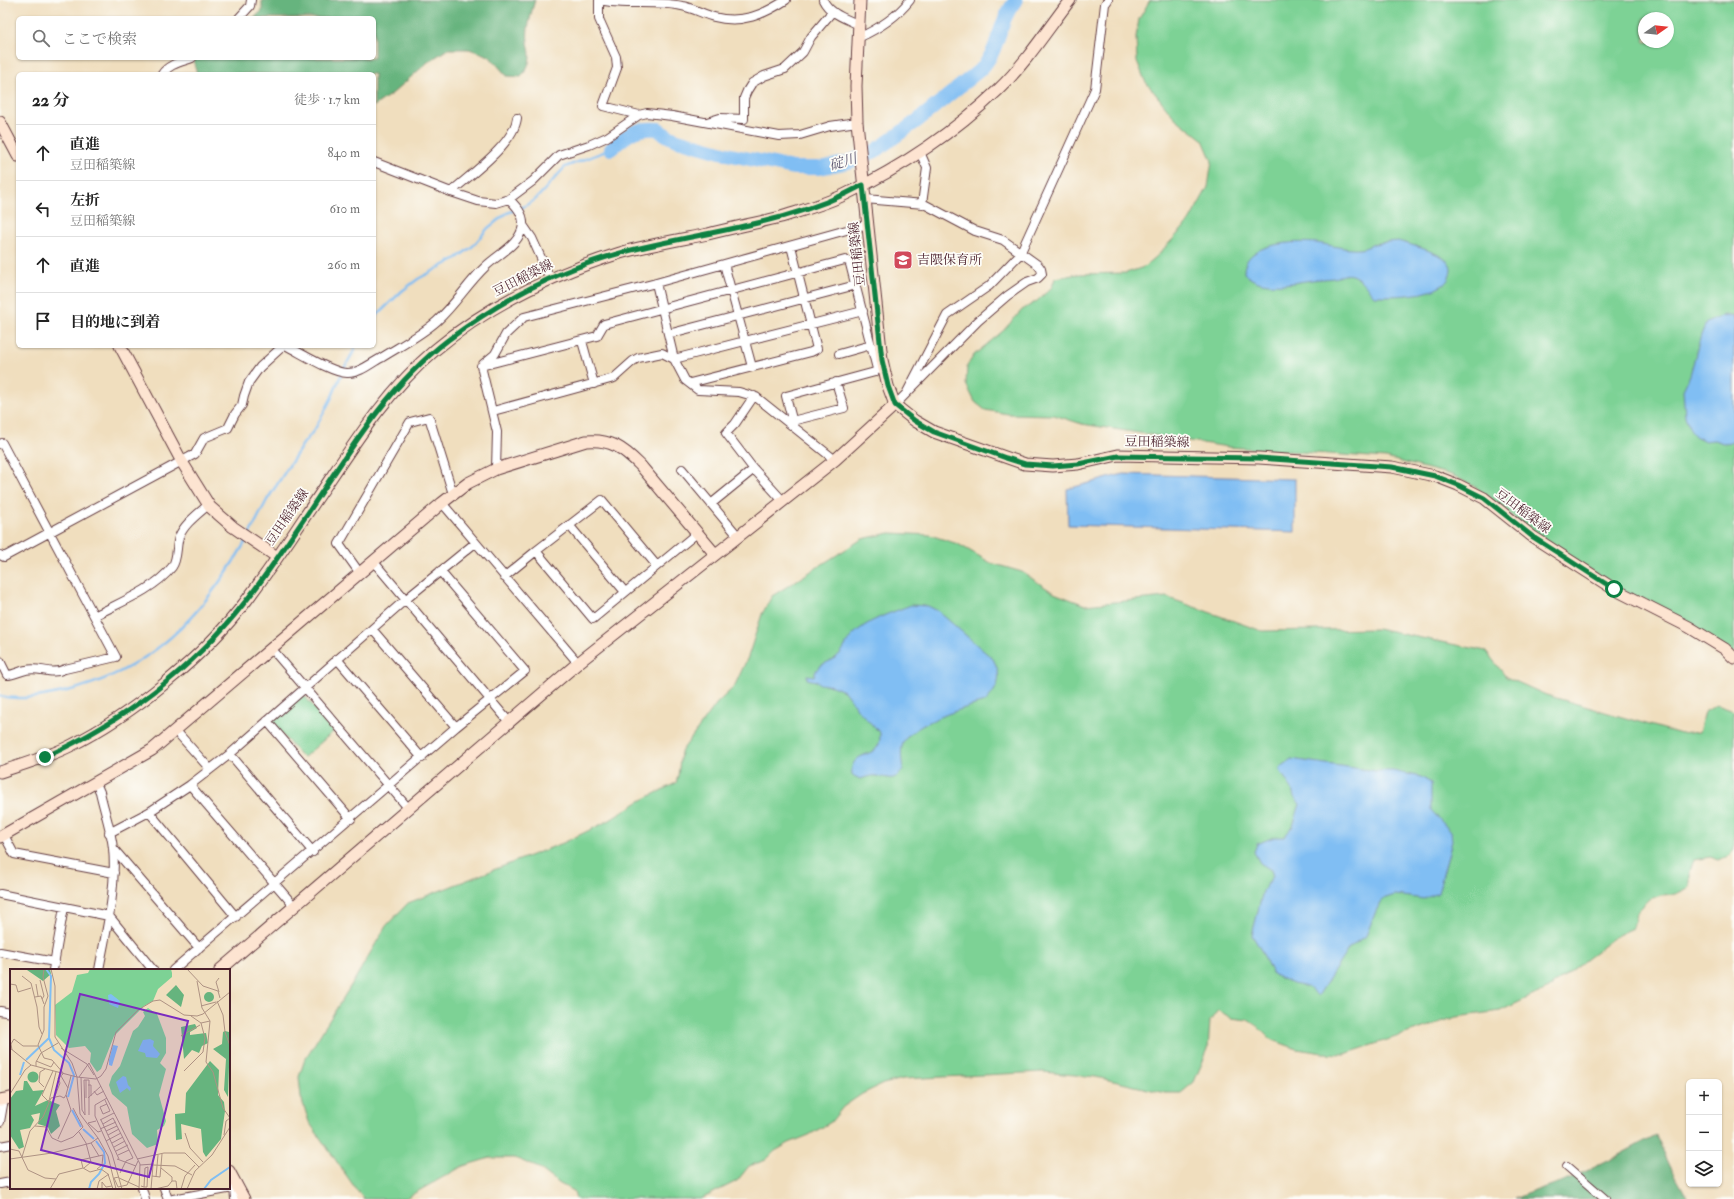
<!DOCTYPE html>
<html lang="ja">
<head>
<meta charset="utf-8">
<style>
	body { margin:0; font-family:"IM FELL Double Pica","Noto Serif JP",serif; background:#f6f6f6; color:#222 }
	.controls { position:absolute; right:12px; bottom:12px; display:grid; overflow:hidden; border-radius:6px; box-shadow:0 1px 3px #0004 }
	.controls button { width:36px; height:36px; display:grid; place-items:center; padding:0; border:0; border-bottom:1px solid #e0e0e0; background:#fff; color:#222; font:20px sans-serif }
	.compass { position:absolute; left:1638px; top:12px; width:36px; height:36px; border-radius:50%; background:#fff; box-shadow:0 1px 3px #0004; rotate:76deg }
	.stop { position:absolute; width:12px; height:12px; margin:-9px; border:3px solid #0b8043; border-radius:50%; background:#fff }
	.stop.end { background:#0b8043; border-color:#fff; box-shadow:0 1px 4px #0008 }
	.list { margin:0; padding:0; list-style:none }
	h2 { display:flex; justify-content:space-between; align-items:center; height:52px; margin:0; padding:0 16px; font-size:17px }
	h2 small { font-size:13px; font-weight:400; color:#767676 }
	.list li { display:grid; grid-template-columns:26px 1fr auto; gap:12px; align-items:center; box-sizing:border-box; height:56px; padding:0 16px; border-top:1px solid #e0e0e0 }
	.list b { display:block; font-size:15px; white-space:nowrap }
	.list p { margin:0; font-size:13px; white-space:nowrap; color:#767676 }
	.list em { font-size:13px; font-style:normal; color:#767676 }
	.icon { flex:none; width:22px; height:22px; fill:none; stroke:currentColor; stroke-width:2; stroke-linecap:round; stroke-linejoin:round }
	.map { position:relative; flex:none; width:1734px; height:1199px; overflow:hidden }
	.search { position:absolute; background:#fff; box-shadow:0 1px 3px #0004; left:16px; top:16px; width:360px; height:44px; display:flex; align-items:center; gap:10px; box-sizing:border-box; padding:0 14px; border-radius:6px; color:#767676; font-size:15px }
	.panel { position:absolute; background:#fff; box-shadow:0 1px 3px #0004; left:16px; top:72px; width:360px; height:276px; border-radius:6px }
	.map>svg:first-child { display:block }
	.green { fill:#7dd295; stroke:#647860; fill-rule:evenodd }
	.forest { fill:#66b47e; stroke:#586a54 }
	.water { fill:#80bef3; stroke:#656e8f }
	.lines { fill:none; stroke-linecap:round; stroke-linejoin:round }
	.stream { stroke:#80bef3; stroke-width:2.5 }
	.river { stroke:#80bef3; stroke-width:14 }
	.street-casing { stroke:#633c41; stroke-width:10 }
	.secondary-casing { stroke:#633c41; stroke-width:13 }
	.street { stroke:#fff; stroke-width:8 }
	.secondary { stroke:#fde4d1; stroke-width:11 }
	.route { stroke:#0b8043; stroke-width:5 }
	.labels { text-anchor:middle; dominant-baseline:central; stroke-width:3.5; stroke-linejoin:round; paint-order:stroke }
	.street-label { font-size:13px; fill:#4a1f2b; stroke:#fdfcf7 }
	.poi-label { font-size:13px; fill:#4a1f2b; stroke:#fdfcf7; text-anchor:start }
	.water-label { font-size:14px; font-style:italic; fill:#5d5771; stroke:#fdfcf7 }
	.inset-river { fill:none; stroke:#80bef3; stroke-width:2 }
	.inset-road { fill:none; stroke:#ae9283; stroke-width:1 }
	.view { fill:#7b2cbf; fill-opacity:0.15; stroke:#7b2cbf; stroke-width:2 }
	.inset-edge { fill:none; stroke:#4a1f2b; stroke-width:2 }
</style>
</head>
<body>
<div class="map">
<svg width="1734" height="1199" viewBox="0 0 1734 1199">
	<rect width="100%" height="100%" fill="#fdfcf7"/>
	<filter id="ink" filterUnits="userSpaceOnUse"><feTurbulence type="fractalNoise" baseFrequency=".025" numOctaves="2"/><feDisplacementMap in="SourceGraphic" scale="8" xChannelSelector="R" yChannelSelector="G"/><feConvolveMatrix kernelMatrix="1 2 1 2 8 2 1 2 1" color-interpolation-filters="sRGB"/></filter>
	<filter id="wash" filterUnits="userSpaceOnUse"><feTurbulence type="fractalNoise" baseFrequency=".012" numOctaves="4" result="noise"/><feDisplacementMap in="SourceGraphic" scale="16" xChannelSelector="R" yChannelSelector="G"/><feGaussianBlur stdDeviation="0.9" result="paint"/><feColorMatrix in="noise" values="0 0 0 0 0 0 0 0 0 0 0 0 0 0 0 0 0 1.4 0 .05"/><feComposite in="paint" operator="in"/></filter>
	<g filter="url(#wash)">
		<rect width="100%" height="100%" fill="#f0debe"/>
		<path class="green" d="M1150,0h584v653l-122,-69 -80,-51 -34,-29 -23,-17 -23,-12 -66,-17 -158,-11 -146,-23 -28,-9 -46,-1 -23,-4 -10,-8 -9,-18 1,-18 7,-11 29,-24 19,-21 15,-9 15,-14 3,-9 24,-4 47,-1 18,-6 12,-10 32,-34 20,-36 4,-26 -9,-21 -28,-22 -30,-37 -8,-20 -1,-24 3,-18zM1644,18h24v24h-24z
			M890,533l40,2 28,9 33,19 31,9 32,21 31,12 81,-8 96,34 115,-2 109,22 20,26 40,18 135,39 18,-2 5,-20 13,-7 17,6v139l-4,5 -11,5 -9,-3 -16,3 -4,10v17l-14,7 -15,1 -11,4 -14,14 -3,15 -17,8 -67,52 -49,23 -44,6 -111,37 -22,-1 -26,-4 -27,-10 -13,-13 -9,-6 -17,-2 -13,-8 -8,11 -2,28 -14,33 -13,11h-16l-69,-16 -53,-5 -140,7 -20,5 -21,10 -19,13 -12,15 -22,13 -20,8 -14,8 -9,9 -17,6 -12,15 -36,18h-125l-2,-8 -14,-7 -21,-16 -24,-10h-25l-27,8 -59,33h-40l-6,-7 -49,-70 -8,-25 -2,-20 6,-18 50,-80 31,-53 22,-23 155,-60 47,-23 30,-19 36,-18 2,-7 3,-24 36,-49 17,-16 14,-30 14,-43 10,-18 90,-57z
			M303,694l31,37 -31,27 -32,-36z"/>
		<path class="forest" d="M262,0h273c-3,9 -5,19 -7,28 -3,22 10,27 -7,49l-14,-1 -18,-20 -20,-7h-21l-20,13 -35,31 -19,13v-32h-177l-4,-14 2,-2h179v-40h-120l8,-7z
			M1656,1135l14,31 18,33h-174c15,-7 31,-11 46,-17 33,-12 66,-31 96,-47z"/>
		<path class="water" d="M1398,241c13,4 42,11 51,22 3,4 2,8 1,12 -5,21 -52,21 -70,21h-6c-6,-7 -12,-16 -20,-20 -8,-4 -13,1 -20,2 -8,1 -15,1 -22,2 -22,3 -51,11 -68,-7 -1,-31 51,-32 73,-30 14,2 29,7 42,6 5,0 10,-3 15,-5 8,-2 16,-2 24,-3z
			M1724,315l10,2v125l-11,1 -9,-3 -9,1 -10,-5 -5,-6 -5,-14 -2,-26 7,-15 11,-40 5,-12z
			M1123,474l172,5v53l-227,-7 -1,-36z
			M911,605l17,1 10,5 55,48c10,18 6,28 -8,43 -19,5 -74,22 -82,41 -3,9 -1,18 0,27 -10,13 -14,7 -27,6 -5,-1 -11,2 -16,3l-8,-4c-3,-23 21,-18 26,-29 2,-3 2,-9 2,-13l-22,-23 -14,-19 -12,-5 -12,-2 -4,-3 -9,-2v-4l7,1c3,-12 11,-12 20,-17 9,-6 11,-15 17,-22 15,-17 40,-24 60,-32z
			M1291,759l85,12h17l28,6 10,6v27l20,22 1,9 -14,52 -14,6 -29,-4 -12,4 -7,12 -10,25 -17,12 -31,48 -10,-9 -15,-3 -21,-10 -10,-22 -10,-17 11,-44 10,-15 -2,-6 -11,-7 -6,-11 3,-8 17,-7h10l9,-11 7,-22 -6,-7 -2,-8 -13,-20z"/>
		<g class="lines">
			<path class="stream" d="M374,318l28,-27 16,-12 39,-21 16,-12 15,-18 19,-15 16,-6 13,-8 29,-32 46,-18
				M343,370l11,-19 1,-5
				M249,535l18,-35 36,-56 12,-15 16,-30 10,-24
				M0,696c21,5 43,0 63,-4 88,-20 139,-76 183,-151"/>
			<path class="river" d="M611,149c17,-15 24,-22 48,-20l2,3 13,7 57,16 62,13h27l29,-6 26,-11 42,-30 64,-52c20,-21 16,-46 35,-69"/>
		</g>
	</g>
	<g filter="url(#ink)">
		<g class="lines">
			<g class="street-casing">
				<path id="street" d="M599,0c27,6 56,0 83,6 11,2 21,8 32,11 28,7 49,-2 72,-17
					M599,0v19l17,38 1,11 -14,38 36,9
					M823,0c7,14 22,18 36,25
					M239,18l11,-12 1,-6
					M858,38c20,-9 38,-20 52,-38
					M162,74c7,-10 19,-12 30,-16
					M707,122l13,-4 24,1v-21l3,-7 5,-8 12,-7 21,-7 18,-17 8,-15 21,-25
					M920,152l7,16 -5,36
					M374,162l77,30 27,9 18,2 13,-4 24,-18 26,-26 30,-10 18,-8 32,-22 8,-2 25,3 107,20 21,-1 30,-9 27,-4
					M451,192c20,-18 63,-48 66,-74
					M865,199l59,5 51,27 28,9 35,25 3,4 1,5 -4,4 -11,4 -20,14 -29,25 -83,84
					M523,225l9,13 18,40
					M724,264l28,103
					M656,283l18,76 11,21 13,10 41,2 17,5 79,63
					M668,334l188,-49
					M582,341l12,43
					M287,346c14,7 47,28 61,27 12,0 23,-10 33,-15 19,-12 39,-22 56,-37 18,-16 31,-38 48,-54 13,-13 35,-22 38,-42 1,-11 -7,-19 -14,-26
					M839,354l32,-9
					M483,364l12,-10 11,-20 18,-17 132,-34 212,-59
					M481,366l116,-30 7,-12 241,-64 3,1 2,3 27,105h7
					M481,366l16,66 -1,37
					M690,383l121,-31 6,-3 -26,-103
					M907,392l40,-77 42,-29 31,-32 75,-165 10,-85 3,-4
					M754,396l-19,28 -9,9 26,34 31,34
					M493,411l121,-33 19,-17 5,-3 24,-5 12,6 189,-48
					M792,421l52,-13 -8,-26
					M794,427l-8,-31 89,-24 2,-3
					M0,444l2,-1 114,214 -51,12c-15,7 -25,-3 -39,1 -6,1 -12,5 -19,5l-7,-14
					M682,469l56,67
					M442,503l136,160
					M711,504l43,-35
					M569,525l56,67
					M0,555l4,2 191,-103 9,-16 24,-10 7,-14 7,-9 2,-9 5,-14 11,-15 23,-21
					M373,561l137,162
					M657,566l-55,-66 -66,51 57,68 104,-86
					M359,572l-20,-28 71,-122 19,-5 24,77
					M504,577l32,-26
					M94,616c25,-13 61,-27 78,-49 6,-8 4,-21 7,-30 5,-13 19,-23 29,-32
					M372,629l84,98
					M271,648l138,161
					M337,659l85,99
					M267,721l84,98
					M176,731l34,38
					M230,754l83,98
					M96,783l4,9c4,18 11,38 13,56 4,41 -7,83 -14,122
					M190,785l105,122
					M149,812l87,105
					M109,833l40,-21 41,-27 40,-31 175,-154 70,-57
					M4,835l10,19 100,19
					M113,848l86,100
					M0,894l109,22 44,54
					M0,952l55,10
					M53,970l11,-63
					M173,970l283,-243 69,-56 -85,-100
					M0,1011l11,2
					M0,1122l4,-23
					M0,1146l11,-2
					M1567,1166l38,33
					M0,1184l11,-2
					M142,1188l3,11
					M164,1188l4,11
					M234,1188l1,11
					M173,1199l65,-12"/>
			</g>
			<g class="secondary-casing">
				<path id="secondary" d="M860,0l-4,86 1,36 25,238 6,26 7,19 20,16 19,11 91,32 28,2 25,-2 40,-9 141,3 133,9 43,9 23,9 26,13 49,39 81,52 75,38 36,22 9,9
					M0,122l18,34
					M120,346l62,116 28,45 23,20 44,30
					M0,772c24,-8 48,-15 70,-26 62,-31 135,-90 176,-145 21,-28 41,-57 60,-86 40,-58 75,-119 129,-165 54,-45 118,-76 185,-97 28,-8 58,-13 88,-19 24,-6 48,-11 73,-17 22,-7 45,-13 65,-23 56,-27 108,-62 152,-104 28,-27 49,-60 72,-90
					M0,837l152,-87 290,-247 26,-20 28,-14 90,-28c25,-2 37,7 54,24l75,89
					M220,970l358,-307 257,-203 60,-55
					M0,1100l11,-2
					M229,1171l15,28"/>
			</g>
			<use href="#street" class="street"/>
			<use href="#secondary" class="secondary"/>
		</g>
	</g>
	<g class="lines" filter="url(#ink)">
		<path class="route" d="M45,757c77,-35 148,-88 200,-155 22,-27 43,-60 63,-89 41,-62 80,-127 140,-173 53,-40 112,-71 176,-88 80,-21 166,-27 239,-67l19,175 6,26 7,19 20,16 19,11 72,26 19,6 28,2 25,-2 40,-8 141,2 133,9 43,9 23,9 26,13 49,39 81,52"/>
	</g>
	<defs>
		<g id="school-square" transform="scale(1)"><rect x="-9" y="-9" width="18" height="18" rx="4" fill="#d1495b" stroke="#fdfcf7"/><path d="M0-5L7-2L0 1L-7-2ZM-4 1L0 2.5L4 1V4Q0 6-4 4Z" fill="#fff"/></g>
	</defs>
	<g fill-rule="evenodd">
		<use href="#school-square" x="903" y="260"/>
	</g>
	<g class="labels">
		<g class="street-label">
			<text transform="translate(857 254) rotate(-96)">豆田稲築線</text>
			<text transform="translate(523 278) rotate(-27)">豆田稲築線</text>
			<text transform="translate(1157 442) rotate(1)">豆田稲築線</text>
			<text transform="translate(1523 511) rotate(37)">豆田稲築線</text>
			<text transform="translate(287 517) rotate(-55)">豆田稲築線</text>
		</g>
		<g class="poi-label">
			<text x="917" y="260">吉隈保育所</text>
		</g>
		<g class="water-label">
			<text transform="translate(843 162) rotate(-16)">碇川</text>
		</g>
	</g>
	<g transform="translate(10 969)">
		<rect width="220" height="220" fill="#f0debe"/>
		<path d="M80,0h81l1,4v4l-14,12 -5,12 -9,5 -30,30 -13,33 -4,3 -7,-10 1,-9 -6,-7 -16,2 -13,-13 -1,-30 17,-13 5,-17 11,-2zM138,39l9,6 9,24v15l-6,10 6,6 -7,26 7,26 -2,5 -7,4 1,14 -11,4 -15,-14 -5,-27 -15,-13 -3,-9 3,-9 8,-10 13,-35 5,-4 7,-11 -2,-4z" fill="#7dd295"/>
		<path d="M0,0h40l1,5 -8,7 -16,-11zM166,16l8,10 -3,12 -15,-12zM194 28a5 5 0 1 1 10 0a5 5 0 1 1-10 0ZM185,55l2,4 -7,4v3l16,-2 2,10 -6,3 -3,7 -7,-3 -8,9 -3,-32zM215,62l4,1 1,5 -2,60 -4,-7 2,-31 -13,-10 9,-5 1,-12zM200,92l9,9 -1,25 6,7 1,9 -4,28 -15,18 -3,-5 -2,-23 -20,-5 1,15 -6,1 -1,-26 10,-1 1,-20zM17.5 108a5.5 5.5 0 1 1 11 0a5.5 5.5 0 1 1-11 0ZM14,112h3l6,10 11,-1 -9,16 13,-6 12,5 -4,6 4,15 -9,8 -3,-7 -10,-3 2,-11 -9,2 3,5 -4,8 -10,2 4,17 -5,2 -9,-14v-36l6,-8 7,-1z" fill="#66b47e"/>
		<path d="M101,25l9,7 -2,7 -9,-4 -1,-9zM140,70l4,2 -1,5 7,8 -3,4 -11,-1 -1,-4 -7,-2 5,-11zM103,76l5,1 -6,20 -3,-1v-5zM113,107l3,1 2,8 3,3 -1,3 -3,-3 -7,5 -4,-11z" fill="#80bef3"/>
		<path class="inset-river" d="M36,0l5,7 -2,62 5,12 15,13 5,12 -6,22M16,91l23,-22M10,106l4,-13M62,141l9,17M73,160l11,10M79,220l2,-7 8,-8 6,-11 -1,-11 -8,-11M194,220l7,-9 19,-13"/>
		<path class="inset-road" d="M34,0l-1,8 5,19 -4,11v23l-6,15 6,13 8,2 12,14M177,0l16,17 15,5 2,7M12,7l9,7 6,24 2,20 3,7M209,9l-3,4 3,10M30,11l4,16 -2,3M187,12l5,27 8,13 -4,41 7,10 10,36 7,10M0,15l6,1 2,7 13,-4M26,15l2,12M25,28l6,-1 3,8M207,32l6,14 2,17 5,14M191,37l15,-4M181,47l10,7 9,-2M171,67l19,-11M0,79l21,17M51,79l26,16 7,11M2,81l-1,-6 3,-5 9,7h15M26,92l15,6 3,-5M26,97v-4l5,-9 17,-10M174,102l19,-19 2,-14 -4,-15M51,107l7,12M69,108l10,-14 51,101 -1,25M71,108l1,33 3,5M76,111v18M79,111v35M78,116h3v11M34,118l-5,-5 1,-10 5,-3M84,122l3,4 7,-4M0,125l15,-24 6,-5 46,12 -5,-14 -17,-26v-51l-4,-17M45,127l5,-13 -2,-5 5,-4M78,129l13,-12M97,129l-12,7v11l17,38 10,35M95,131l5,11 -7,3 -3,-7 7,-3M39,132l7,-29M39,133l-7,-7 11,-24M75,146l-1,-35h5M90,151l14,-7M91,151l18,39M86,152l-8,2 10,9 3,-1M93,155l10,-6 20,40M25,157l11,1 6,11 9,4 12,-5 10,-10 -10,-19M90,160l16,-7M96,162l11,-5M69,163l7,11 5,19 -7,6M175,164l5,15 13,14M98,166l11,-6M214,166l2,-14 4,-3M88,169l10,18 8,33M48,170l13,-29 -5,-15 5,-19M96,172l15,-8M81,174l8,13M102,174l11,-6M104,178l11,-6M0,180l9,2 9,19 17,8 11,1M106,182l12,-6M108,186l11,-5M12,188l8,-26 13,-14 8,-19 9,-2 4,2 2,-3M0,190l42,-6 39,-10 7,-5 -18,-24 -3,-37 19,2 5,-3 5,-7 10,-37 22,-22 15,-9 7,-1 24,15 13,1 6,-2 27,-22M107,190l19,7M127,190l27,-6h21l14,14M130,196l14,-1M73,199l-2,-8 22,-5 -1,10 -5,4M151,199l11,9v4h4l1,8M110,204l6,-12 7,-3M142,207l8,1 2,-23M109,208l-5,1 4,9 9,-2 11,-24M146,208l2,-22M109,209l20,9M131,217l3,1h3l1,-20 -3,1 -1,19M40,220l9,-15 24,-6 7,4 11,-3 7,5 5,15M87,220l2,-8 10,-7M92,220v-7l4,5 6,-1M141,220l2,-24 22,1 17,9M145,220l13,-3 4,-5M171,220l4,-13 10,-11M177,220l8,-18 17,-16 18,-28"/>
		<path class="view" d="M70,25l108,27 -39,156 -108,-27z"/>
		<rect width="220" height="220" class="inset-edge"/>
	</g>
</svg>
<div class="controls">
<button>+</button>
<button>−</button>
<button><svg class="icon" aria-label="layers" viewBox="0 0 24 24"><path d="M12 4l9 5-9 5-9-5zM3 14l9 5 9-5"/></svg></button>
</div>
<svg class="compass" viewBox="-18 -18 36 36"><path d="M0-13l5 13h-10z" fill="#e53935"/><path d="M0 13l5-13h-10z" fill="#767676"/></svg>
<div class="stop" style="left:1614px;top:589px"></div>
<div class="stop end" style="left:45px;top:757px"></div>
<div class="search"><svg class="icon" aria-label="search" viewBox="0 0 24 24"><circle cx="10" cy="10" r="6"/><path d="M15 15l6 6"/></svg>ここで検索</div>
<section class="panel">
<h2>22 分<small>徒歩 · 1.7 km</small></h2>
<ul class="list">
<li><svg class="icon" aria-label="ahead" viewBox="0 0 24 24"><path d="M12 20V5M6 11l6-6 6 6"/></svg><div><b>直進</b><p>豆田稲築線</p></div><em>840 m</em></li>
<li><svg class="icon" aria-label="left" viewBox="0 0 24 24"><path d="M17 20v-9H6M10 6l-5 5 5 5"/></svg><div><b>左折</b><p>豆田稲築線</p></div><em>610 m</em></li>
<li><svg class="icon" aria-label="ahead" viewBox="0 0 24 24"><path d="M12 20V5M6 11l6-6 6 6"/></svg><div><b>直進</b></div><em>260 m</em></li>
<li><svg class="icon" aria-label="arrive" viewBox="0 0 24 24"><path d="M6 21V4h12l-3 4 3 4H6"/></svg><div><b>目的地に到着</b></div></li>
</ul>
</section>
</div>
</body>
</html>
